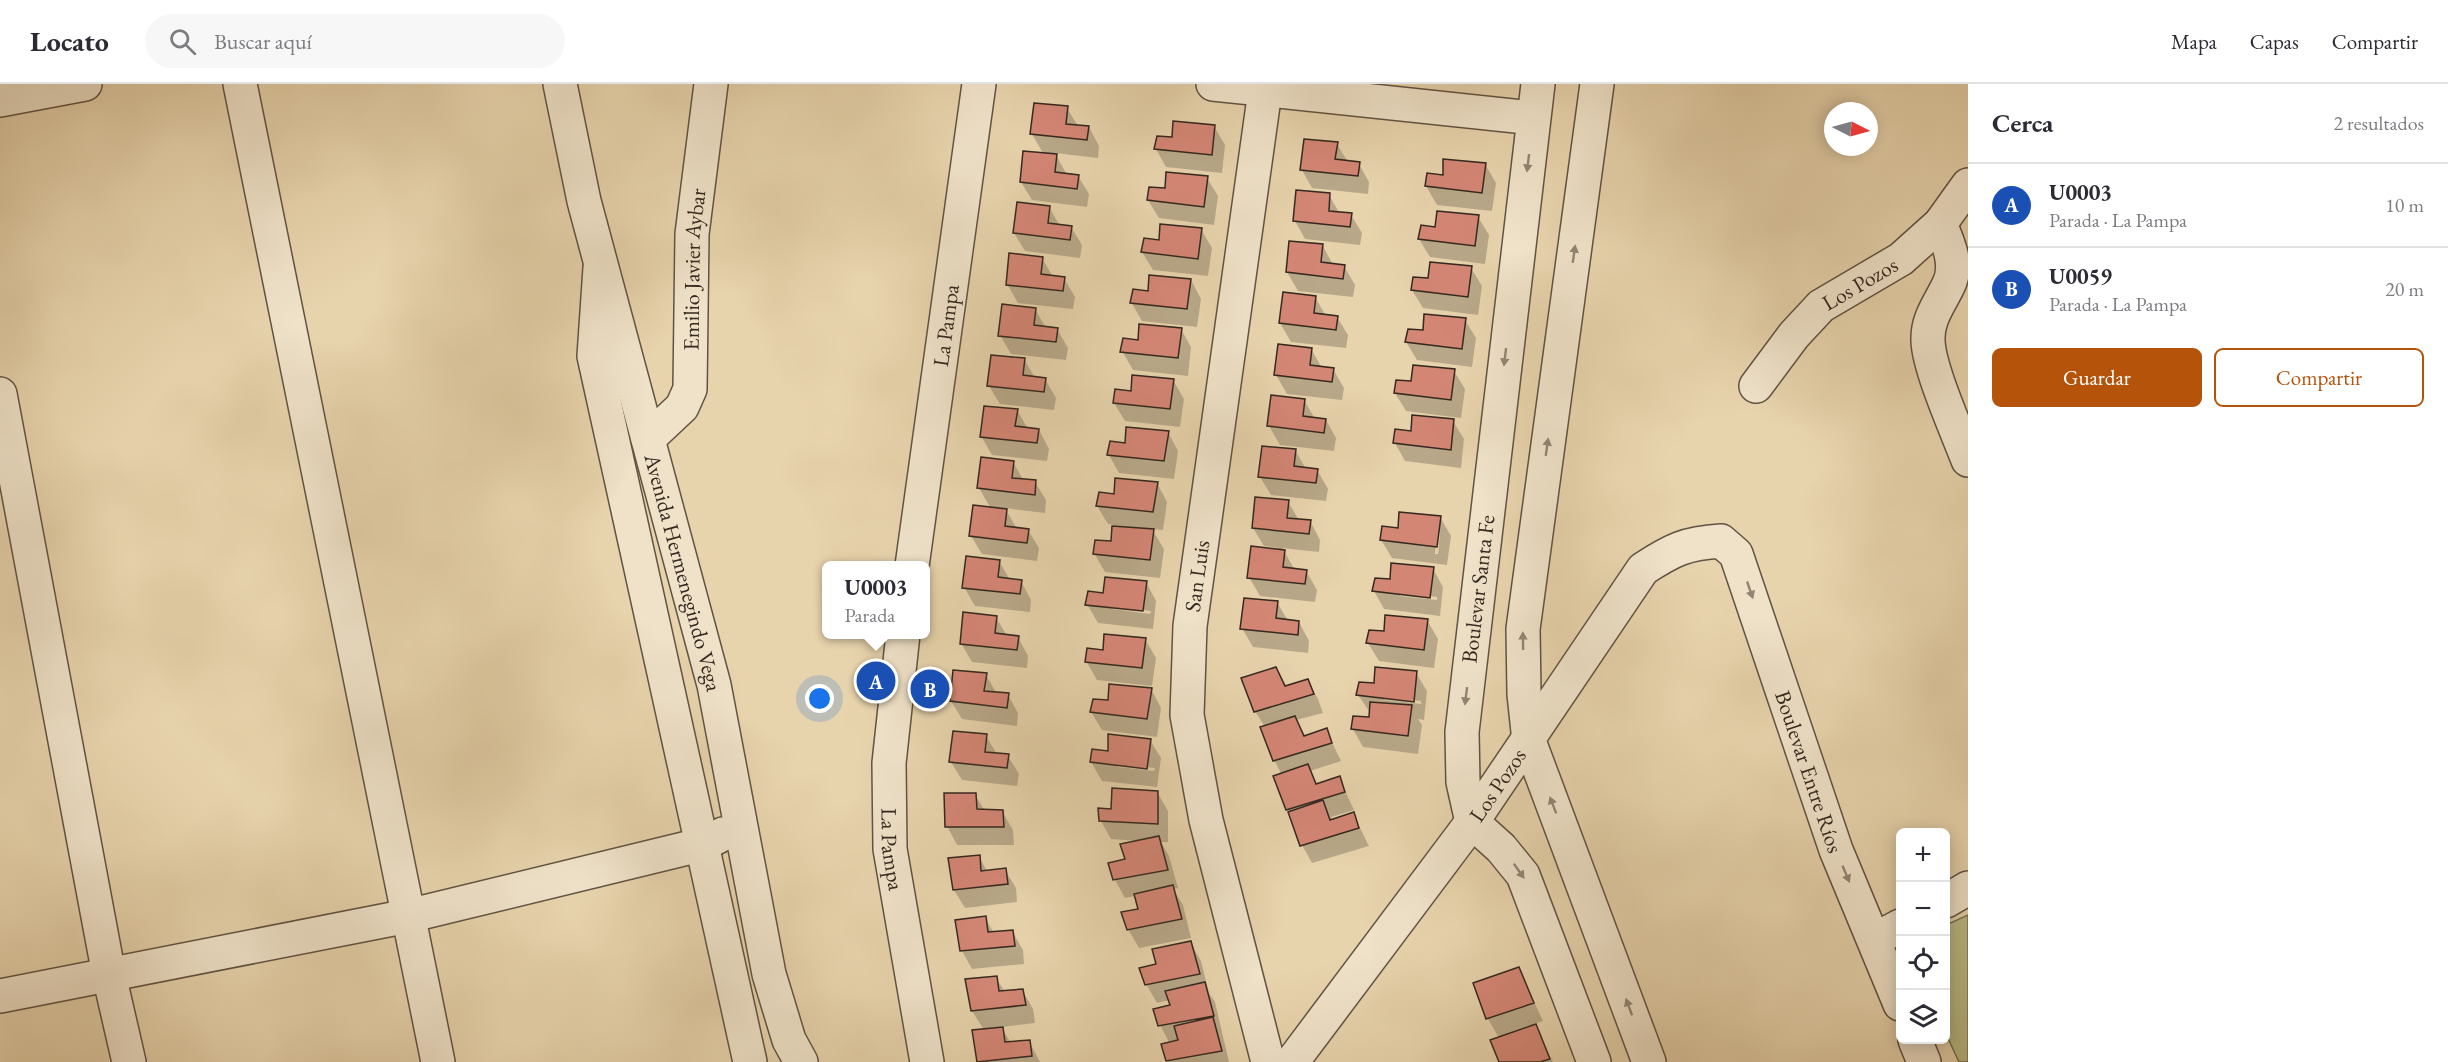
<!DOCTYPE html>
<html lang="es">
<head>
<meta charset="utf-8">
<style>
	body { margin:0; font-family:"EB Garamond",serif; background:#f7f7f7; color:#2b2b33 }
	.controls { position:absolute; right:18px; bottom:18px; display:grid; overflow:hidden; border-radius:9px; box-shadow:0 3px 15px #0003 }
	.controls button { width:54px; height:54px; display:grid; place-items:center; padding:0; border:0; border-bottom:2px solid #e1e1e2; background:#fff; color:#2b2b33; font:30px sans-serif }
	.compass { position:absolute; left:1824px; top:18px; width:54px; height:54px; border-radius:50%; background:#fff; box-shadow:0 3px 15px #0003; rotate:96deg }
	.you { position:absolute; left:820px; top:615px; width:21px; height:21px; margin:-15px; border:4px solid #fff; border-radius:50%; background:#1a73e8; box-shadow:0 0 0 9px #1a73e833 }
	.badge { display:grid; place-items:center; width:39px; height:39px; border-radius:50%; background:#b45309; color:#fff; font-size:20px; font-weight:700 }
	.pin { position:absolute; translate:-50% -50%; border:3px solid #fff; box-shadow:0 2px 6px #0006 }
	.popup { position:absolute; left:822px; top:477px; width:108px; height:78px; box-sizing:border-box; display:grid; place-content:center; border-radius:9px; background:#fff; filter:drop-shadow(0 2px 4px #0005); font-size:20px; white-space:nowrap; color:#7c7c81 }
	.popup b { font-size:22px; color:#2b2b33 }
	.popup::after { content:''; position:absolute; left:50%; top:100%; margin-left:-12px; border:12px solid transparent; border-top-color:#fff }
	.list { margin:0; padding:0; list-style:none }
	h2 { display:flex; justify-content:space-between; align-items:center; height:78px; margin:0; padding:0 24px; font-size:26px }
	h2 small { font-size:20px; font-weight:400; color:#7c7c81 }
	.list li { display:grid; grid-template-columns:39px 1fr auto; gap:18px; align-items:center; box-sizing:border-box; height:84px; padding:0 24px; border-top:2px solid #e1e1e2 }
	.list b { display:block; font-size:22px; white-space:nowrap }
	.list p { margin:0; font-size:20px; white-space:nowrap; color:#7c7c81 }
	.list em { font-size:20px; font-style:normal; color:#7c7c81 }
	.actions { display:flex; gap:12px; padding:18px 24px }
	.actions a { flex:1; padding:14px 0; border:2px solid #b45309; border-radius:9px; text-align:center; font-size:21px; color:#b45309 }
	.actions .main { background:#b45309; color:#fff }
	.icon { flex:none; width:33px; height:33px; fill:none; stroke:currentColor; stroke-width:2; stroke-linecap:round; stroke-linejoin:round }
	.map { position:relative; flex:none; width:1968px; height:978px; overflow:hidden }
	header { display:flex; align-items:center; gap:36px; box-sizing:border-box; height:84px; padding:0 30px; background:#fff; border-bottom:2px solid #e1e1e2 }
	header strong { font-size:28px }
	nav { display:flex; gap:33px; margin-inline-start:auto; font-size:21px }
	.search { width:420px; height:54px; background:#f7f7f7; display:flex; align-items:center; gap:15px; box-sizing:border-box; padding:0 21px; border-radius:33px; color:#7c7c81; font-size:22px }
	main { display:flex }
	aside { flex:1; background:#fff }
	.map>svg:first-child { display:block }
	.green { fill:#babb86; stroke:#777253; stroke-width:1.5 }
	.shadow { fill:#0003; fill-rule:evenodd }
	.building { fill:#d48675; stroke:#342820; stroke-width:1.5 }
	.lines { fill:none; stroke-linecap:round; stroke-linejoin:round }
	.minor-casing { stroke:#615343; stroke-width:36 }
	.tertiary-casing { stroke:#615343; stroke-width:36 }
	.minor { stroke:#efe2c9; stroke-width:33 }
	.tertiary { stroke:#efe2c9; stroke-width:33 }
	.oneway { fill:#928574 }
	.labels { text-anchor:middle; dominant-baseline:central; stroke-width:5; stroke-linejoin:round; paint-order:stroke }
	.street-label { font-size:22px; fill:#342820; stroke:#efe2c9 }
</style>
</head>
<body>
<header>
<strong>Locato</strong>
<div class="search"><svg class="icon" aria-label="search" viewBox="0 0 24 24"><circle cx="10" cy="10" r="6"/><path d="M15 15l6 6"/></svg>Buscar aquí</div>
<nav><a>Mapa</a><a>Capas</a><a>Compartir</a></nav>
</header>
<main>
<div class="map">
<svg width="1968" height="978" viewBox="0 0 1968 978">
	<rect width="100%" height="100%" fill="#e7d3ac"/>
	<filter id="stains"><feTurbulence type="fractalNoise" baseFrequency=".00333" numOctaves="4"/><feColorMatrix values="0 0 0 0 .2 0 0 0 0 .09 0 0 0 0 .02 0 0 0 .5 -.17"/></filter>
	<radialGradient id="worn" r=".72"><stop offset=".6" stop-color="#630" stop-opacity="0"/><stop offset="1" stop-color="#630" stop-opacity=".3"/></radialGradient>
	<path class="green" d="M1968,831v147h-9l-13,-28v-109z"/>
	<path class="shadow" d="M1067,24l11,18 11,1 10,19 -1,12 -43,-5 12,22 11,1 11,18 -2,13 -55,-7 -11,-18 23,-27 -12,-21z
		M1214,42l11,19 -3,28 -56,-6 -10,-18 17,-10z
		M1337,60l11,18 11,2 10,18 -1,12 -56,-6 -10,-18z
		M1485,80l11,19 -4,28 -55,-6 -11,-19z
		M1207,94l11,18 -4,29 -55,-7 -11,-18 18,-10z
		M1329,111l11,19 11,1 11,18 -2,12 -55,-6 -10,-18z
		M1049,123l11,19 11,1 11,18 -2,13 -55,-7 -11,-18z
		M1478,133l11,18 -4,29 -55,-7 -11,-18 18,-10z
		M1201,145l11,19 -4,28 -55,-6 -11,-18z
		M1323,162l10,19 11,1 11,19 -2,12 -55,-6 -11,-19z
		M1042,174l11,19 11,1 11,19 -2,12 -55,-6 -11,-19z
		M1471,184l11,18 -4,29 -55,-7 -11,-18z
		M1191,196l10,19 -4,28 -55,-6 -11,-19 18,-9z
		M1315,213l11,19 11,1 11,18 -2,13 -55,-6 -11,-19z
		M1035,225l11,19 11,1 11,19 -2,12 -55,-6 -11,-19z
		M1465,236l11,18 -4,29 -55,-7 -11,-18z
		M1181,245l10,18 -3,29 -55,-6 -11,-19 18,-9z
		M1311,265l11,19 11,1 11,19 -2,12 -55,-6 -11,-19z
		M1024,275l11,19 10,1 11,19 -2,12 -54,-6 -11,-18z
		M1454,287l11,18 -4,29 -55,-7 -11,-18 18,-10z
		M1173,296l11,19 -4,28 -55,-6 -11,-18 18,-10z
		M1304,316l11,19 11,1 10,18 -2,13 -54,-6 -11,-19z
		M1017,326l11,19 11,1 10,19 -2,12 -55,-6 -11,-19z
		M1453,337l11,18 -3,29 -56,-7 -10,-18 17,-10z
		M1168,348l10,19 -4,28 -55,-6 -10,-18 17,-10z
		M1295,366l11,19 11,1 11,19 -2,12 -55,-6 -11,-18z
		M1013,378l11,19 11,1 11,18 -1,13 -40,-5 12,21 11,1 11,18 -2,13 -55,-7 -11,-18 20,-27 -12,-21z
		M1157,399l10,19 -4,28 -11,-1 12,20 -4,29 -55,-6 -11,-19 18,-10 2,-18 -6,-1 -11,-18 18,-11z
		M1288,418l11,18 11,1 10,19 -1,12 -37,-4 13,22 11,1 11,19 -2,12 -55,-6 -11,-19 30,-29 -15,-2 -11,-18z
		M1440,433l11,19 -4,29 -55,-7 -11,-18 18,-10zM1437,449h3l-2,21h-3z
		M999,477l11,19 11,1 10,19 -1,12 -55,-6 -11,-19z
		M1433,485l10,18 -3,29 -56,-7 -10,-18zM1400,509l37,4v3l-37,-4z
		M1146,498l10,19 -3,28 -55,-6 -11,-19 18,-10zM1113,522l38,5 -1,3 -37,-5z
		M1277,518l11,19 11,1 10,19 -1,12 -55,-6 -11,-19z
		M996,533l11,19 11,1 10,19 -1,12 -55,-6 -11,-19z
		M1427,536l11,19 -4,29 -55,-7 -11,-18 18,-10z
		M1145,555l11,19 -4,28 -55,-6 -11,-19z
		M1276,584l11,19 20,-7 11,19 5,14 -27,7 10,17 20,-7 15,31 -31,10 8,14 21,-7 15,32 -23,7 2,4 20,-7 16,32 -57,17 -10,-18 -15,-36 -5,-34 -8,-15 -9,-33 -10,-16z
		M1416,589l11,18 -3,29 -6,-1 4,6 -4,29 -55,-7 -10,-18 17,-10 1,-5 -13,-19 17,-10zM1384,613l37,4v3l-37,-4z
		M986,591l11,19 11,1 10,18 -1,13 -55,-7 -11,-18z
		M1151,605l10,19 -4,29 -55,-7 -11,-18z
		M986,652l11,18 11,2 11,18 -2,12 -55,-6 -11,-18z
		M1150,656l11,18 -4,29 -55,-6 -11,-19 18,-10zM1118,680l37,4 -1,3 -36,-4z
		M1157,708l11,19v31h-7l8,14 9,32 -5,1 10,16 8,33 -52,10 -11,-19 12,-19 -4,-14 -11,2 -10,-18 24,-39 -28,-2 -10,-18 12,-10z
		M975,711l10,16h17l11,19 1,15h-57l-10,-19z
		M979,773l8,14 18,-1 11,18 1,14 -52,6 -11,-18z
		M985,834l9,15 18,-2 11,19 1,14 -52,5 -10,-18z
		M1190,858l11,19 8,32 6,9 14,60h-61l-5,-17 7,-1 -10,-19 12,-19 -2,-6 -13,3 -11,-19 12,-19z
		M1519,885l24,52 -9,3 19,38h-53l-1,-24 -11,-19 -13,-35z
		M996,894l9,14 17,-2 11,19 2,14 -34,4 10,16 18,-2 11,21h-61l-6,-30 11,-2 -12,-19z"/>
	<path class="building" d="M1034,19l34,3 -2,18 23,2 -2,14 -57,-6z
		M1173,37l42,4 -3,30 -58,-6 3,-13 15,1z
		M1304,55l34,3 -3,17 25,3 -2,14 -58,-6z
		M1023,67l34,3 -2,18 24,3 -2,14 -57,-7z
		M1443,75l43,4 -4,30 -57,-7 2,-13 16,2z
		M1166,88l42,4 -4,31 -57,-7 2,-13 16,1z
		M1296,106l34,3 -1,18 23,2 -2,14 -57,-6z
		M1017,118l33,4 -2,17 24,3 -2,14 -57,-7z
		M1437,127l42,4 -4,31 -57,-7 3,-14 14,2z
		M1160,140l42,4 -4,31 -57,-7 3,-14 15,2z
		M1289,157l34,3 -2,18 24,3 -2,14 -57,-7z
		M1009,169l34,4 -2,17 24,3 -2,14 -57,-6z
		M1430,178l42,4 -4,31 -57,-7 2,-13 15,1z
		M1149,191l42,4 -4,30 -57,-6 3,-14 15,2z
		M1283,208l33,4 -2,17 24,3 -2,14 -57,-7z
		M1002,220l34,4 -2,17 24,3 -2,14 -58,-6z
		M1424,230l42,4 -4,31 -57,-7 3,-13 15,1z
		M1139,240l43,4 -4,30 -58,-6 3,-14 15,2z
		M1278,260l34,4 -2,17 24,3 -2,14 -58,-7z
		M991,271l34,3 -2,17 23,3 -2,14 -57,-6z
		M1413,281l42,4 -4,31 -57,-7 2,-13 15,1z
		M1132,291l42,4 -4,30 -57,-6 2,-14 16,2z
		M1271,311l34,4 -2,17 23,3 -2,14 -57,-7z
		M984,322l34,3 -3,17 24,3 -2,14 -57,-6z
		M1412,331l42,4 -3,31 -58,-7 2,-14 16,2z
		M1126,343l43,4 -5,30 -57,-6 3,-14 15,2z
		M1262,362l34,3 -2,17 24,3 -2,14 -58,-6z
		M981,373l33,4 -2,17 24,2 -1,15 -58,-7z
		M1115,394l43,4 -5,30 -57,-6 3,-14 15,2z
		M1255,413l34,3 -2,18 24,2 -2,14 -57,-6z
		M973,421l34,4 -2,17 24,3 -2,14 -58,-7z
		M1399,428l42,4 -4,31 -57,-7 2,-14 16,2z
		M1112,442l42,3 -4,31 -57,-6 2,-14 16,1z
		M1251,462l34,4 -2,17 24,3 -2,14 -58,-6z
		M966,472l34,4 -2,17 24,3 -2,14 -58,-6z
		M1391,479l43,4 -4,31 -58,-7 3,-13 15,1z
		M1105,493l42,4 -4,30 -58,-6 3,-14 15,2z
		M1244,514l34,3 -2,17 23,3 -1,14 -58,-6z
		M963,528l34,4 -2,17 24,3 -2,14 -57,-6z
		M1385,531l43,4 -4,31 -58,-7 3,-13 15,1z
		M1104,550l42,4 -4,30 -57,-6 2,-14 16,2z
		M1276,583l9,19 23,-7 6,15 -60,18 -13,-34z
		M1375,583l42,4 -3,31 -58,-7 3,-13 15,1z
		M953,586l34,3 -3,18 25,2 -2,15 -57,-7z
		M1109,600l43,4 -5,31 -57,-7 3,-13 15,1z
		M1370,618l42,3 -4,31 -57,-7 2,-13 16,1z
		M1295,632l9,20 23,-8 5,15 -59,18 -13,-34z
		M953,647l34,3 -2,18 24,2 -2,14 -58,-6z
		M1108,650l43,5 -4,30 -57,-7 2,-13 16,2z
		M1308,680l8,20 24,-8 5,16 -59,18 -13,-34z
		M1112,704l46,3v33l-59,-3 -1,-13 13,1z
		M944,709h32l1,16 26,1 1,17h-59z
		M1323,716l7,20 24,-8 5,16 -59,18 -12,-34z
		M1159,752l9,34 -55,10 -5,-17 17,-4 -5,-15z
		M980,771l1,16 25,-3 2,16 -55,6 -5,-32z
		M1173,801l9,34 -55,11 -6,-18 17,-3 -4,-15z
		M986,832l2,16 25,-2 2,16 -55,5 -5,-31z
		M1191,857l9,33 -55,11 -6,-17 17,-4 -4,-15z
		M1519,883l15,36 -48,16 -13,-36z
		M997,892l2,15 24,-2 3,16 -55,6 -6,-32z
		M1205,898l9,34 -56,10 -5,-17 17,-4 -5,-14z
		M1213,933l9,34 -56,10 -5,-17 17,-4 -4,-14z
		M1536,940l14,35 -10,3h-41l-9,-22z
		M1003,943l2,15 25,-2 2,16 -55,6 -5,-32z"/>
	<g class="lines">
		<g class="minor-casing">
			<g id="minor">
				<path d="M240,0l198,978"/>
				<path d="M1213,0l320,34"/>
				<path d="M1266,0l-76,542 -3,89 19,105 62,242"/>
				<path d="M1538,0l-76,648 1,50 9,40 29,26 22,27 71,187"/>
				<path d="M1597,0l-74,545 1,65 5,47 120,321"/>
				<path d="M0,16l85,-16"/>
				<path d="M1940,140c8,18 19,42 8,62 -9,19 -21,33 -20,55 1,28 29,90 40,119"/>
				<path d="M600,184l-6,88 156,706"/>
				<path id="s1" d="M1756,302l38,-51 27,-29 80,-47 39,-35 28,-39"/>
				<path d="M0,310l109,581 20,87"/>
				<path id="s2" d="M648,355l34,-32 8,-18 2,-155 19,-150"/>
				<path id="s3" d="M912,482l67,-482"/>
				<path id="s4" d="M903,550l-14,129 1,86 37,213"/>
				<path d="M1946,817l22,-13"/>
				<path d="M1874,856l26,-14"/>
				<path d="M0,912l408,-80 296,-72 19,-10"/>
				<path d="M1915,956l9,22"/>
				<path id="s5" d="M1292,978l180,-240 171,-253c29,-19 43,-26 78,-28l15,13 100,296 64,154"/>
			</g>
		</g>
		<g class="tertiary-casing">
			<g id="tertiary">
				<path id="s6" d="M560,0l24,117 130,484 55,289 20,66 12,22"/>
			</g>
		</g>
		<use href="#minor" class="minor"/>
		<use href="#tertiary" class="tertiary"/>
	</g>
	<defs><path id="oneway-solid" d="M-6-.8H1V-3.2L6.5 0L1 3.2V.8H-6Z" transform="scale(1.5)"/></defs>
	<g class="oneway">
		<use href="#oneway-solid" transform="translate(1528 79) rotate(97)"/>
		<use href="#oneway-solid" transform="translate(1574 170) rotate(-82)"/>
		<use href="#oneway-solid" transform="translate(1505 273) rotate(97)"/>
		<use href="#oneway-solid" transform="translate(1547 363) rotate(-82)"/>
		<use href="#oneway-solid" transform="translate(1750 506) rotate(71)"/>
		<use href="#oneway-solid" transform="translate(1523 557) rotate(-91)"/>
		<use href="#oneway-solid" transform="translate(1466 612) rotate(97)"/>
		<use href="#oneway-solid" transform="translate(1553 721) rotate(-111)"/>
		<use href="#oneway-solid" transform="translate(1519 787) rotate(55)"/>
		<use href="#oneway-solid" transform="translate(1846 790) rotate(67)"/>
		<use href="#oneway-solid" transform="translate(1629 923) rotate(-110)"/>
	</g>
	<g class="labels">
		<g class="street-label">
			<text stroke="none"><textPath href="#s2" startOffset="186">Emilio Javier Aybar</textPath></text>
			<text stroke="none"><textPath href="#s1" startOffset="148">Los Pozos</textPath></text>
			<text stroke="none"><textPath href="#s3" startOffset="243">La Pampa</textPath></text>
			<text stroke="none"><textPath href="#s6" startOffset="504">Avenida Hermenegindo Vega</textPath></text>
			<text transform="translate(1197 492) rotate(-82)">San Luis</text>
			<text transform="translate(1478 505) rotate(-83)">Boulevar Santa Fe</text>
			<text stroke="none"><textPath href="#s5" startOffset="939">Boulevar Entre Ríos</textPath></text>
			<text stroke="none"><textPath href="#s5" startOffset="345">Los Pozos</textPath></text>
			<text stroke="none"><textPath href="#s4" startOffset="216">La Pampa</textPath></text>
		</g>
	</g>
	<rect width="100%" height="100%" filter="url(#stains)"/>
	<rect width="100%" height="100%" fill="url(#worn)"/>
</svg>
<div class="controls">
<button>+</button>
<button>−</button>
<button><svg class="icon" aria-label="locate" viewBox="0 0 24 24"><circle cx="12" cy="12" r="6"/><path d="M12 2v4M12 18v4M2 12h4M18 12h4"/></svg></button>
<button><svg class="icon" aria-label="layers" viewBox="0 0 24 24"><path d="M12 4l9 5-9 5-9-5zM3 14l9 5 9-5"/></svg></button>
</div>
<svg class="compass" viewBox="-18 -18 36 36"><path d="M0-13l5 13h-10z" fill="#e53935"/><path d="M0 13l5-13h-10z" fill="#7c7c81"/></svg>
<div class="you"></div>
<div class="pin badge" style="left:876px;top:597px;background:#1a4fb4">A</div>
<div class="popup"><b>U0003</b>Parada</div>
<div class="pin badge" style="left:930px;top:605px;background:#1a4fb4">B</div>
</div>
<aside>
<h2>Cerca<small>2 resultados</small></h2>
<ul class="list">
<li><span class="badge" style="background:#1a4fb4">A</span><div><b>U0003</b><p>Parada · La Pampa</p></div><em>10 m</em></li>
<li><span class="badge" style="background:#1a4fb4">B</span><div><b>U0059</b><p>Parada · La Pampa</p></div><em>20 m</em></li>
</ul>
<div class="actions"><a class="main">Guardar</a><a>Compartir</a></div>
</aside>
</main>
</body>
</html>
